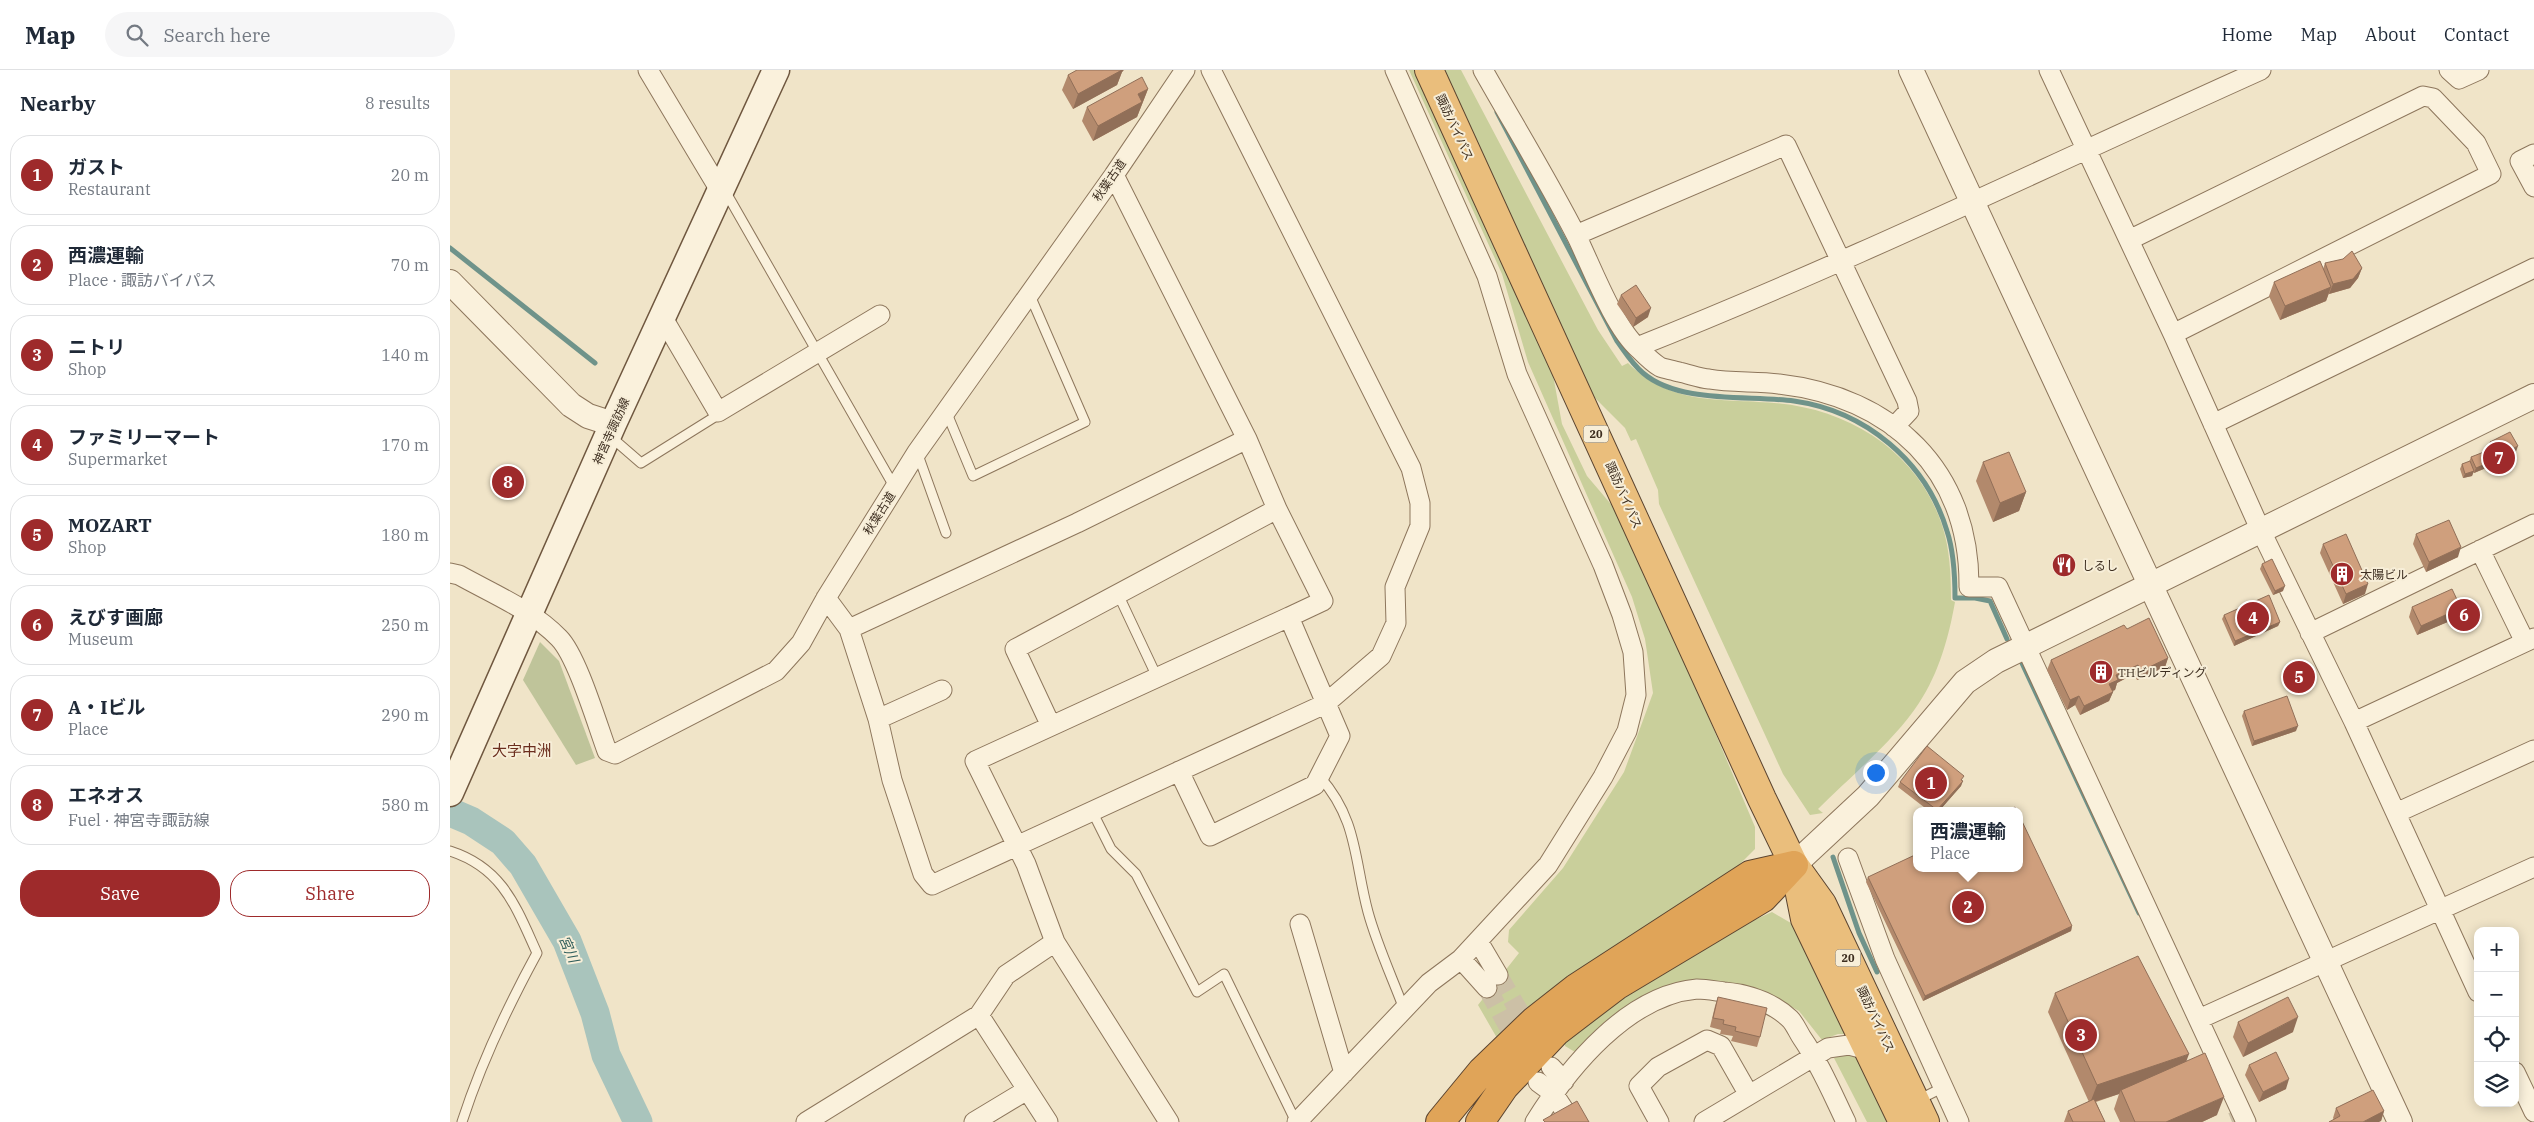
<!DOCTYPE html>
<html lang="en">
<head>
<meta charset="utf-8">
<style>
	body { margin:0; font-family:"IBM Plex Serif","Noto Sans JP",serif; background:#f6f6f7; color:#1f2937 }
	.controls { position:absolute; right:15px; bottom:15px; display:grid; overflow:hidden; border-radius:10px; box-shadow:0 2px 12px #0003 }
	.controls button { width:45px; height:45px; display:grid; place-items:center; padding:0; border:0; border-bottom:1px solid #e0e1e3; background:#fff; color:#1f2937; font:25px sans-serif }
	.you { position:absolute; left:1425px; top:702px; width:18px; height:18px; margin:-12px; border:4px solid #fff; border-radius:50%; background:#1a73e8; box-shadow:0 0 0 8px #1a73e833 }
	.badge { display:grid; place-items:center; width:32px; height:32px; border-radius:50%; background:#9e2a2b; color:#fff; font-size:16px; font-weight:700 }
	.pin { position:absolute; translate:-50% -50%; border:2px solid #fff; box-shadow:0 1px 5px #0006 }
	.popup { position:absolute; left:1463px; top:737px; width:110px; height:65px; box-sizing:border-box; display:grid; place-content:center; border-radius:10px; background:#fff; filter:drop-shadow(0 1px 4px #0005); font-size:16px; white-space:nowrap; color:#747a83 }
	.popup b { font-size:19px; color:#1f2937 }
	.popup::after { content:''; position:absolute; left:50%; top:100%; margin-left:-10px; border:10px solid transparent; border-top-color:#fff }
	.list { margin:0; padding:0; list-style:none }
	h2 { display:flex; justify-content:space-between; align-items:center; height:65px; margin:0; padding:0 20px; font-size:21px }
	h2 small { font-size:16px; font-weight:400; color:#747a83 }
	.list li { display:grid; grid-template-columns:32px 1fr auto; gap:15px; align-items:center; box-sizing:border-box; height:80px; margin:0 10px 10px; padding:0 10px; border:1px solid #e0e1e3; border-radius:20px }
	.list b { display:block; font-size:19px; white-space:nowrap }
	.list p { margin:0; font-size:16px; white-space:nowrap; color:#747a83 }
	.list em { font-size:16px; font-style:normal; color:#747a83 }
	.actions { display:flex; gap:10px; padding:15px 20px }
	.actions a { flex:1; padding:11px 0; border:1px solid #9e2a2b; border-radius:20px; text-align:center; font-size:18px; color:#9e2a2b }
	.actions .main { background:#9e2a2b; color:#fff }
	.icon { flex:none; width:28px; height:28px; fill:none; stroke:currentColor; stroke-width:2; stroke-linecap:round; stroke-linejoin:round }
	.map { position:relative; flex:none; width:2084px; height:1052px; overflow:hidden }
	header { display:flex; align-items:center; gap:30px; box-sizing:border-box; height:70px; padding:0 25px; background:#fff; border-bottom:1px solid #e0e1e3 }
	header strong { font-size:24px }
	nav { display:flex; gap:28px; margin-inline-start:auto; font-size:18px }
	.search { width:350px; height:45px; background:#f6f6f7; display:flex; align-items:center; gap:12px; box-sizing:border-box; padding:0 18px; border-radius:28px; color:#747a83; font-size:19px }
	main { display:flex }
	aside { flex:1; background:#fff }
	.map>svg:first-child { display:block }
	.green { fill:#c9cf9b }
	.cemetery { fill:#bfc49a }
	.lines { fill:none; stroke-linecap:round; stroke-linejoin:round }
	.stream { stroke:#6f938a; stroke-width:5 }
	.river { stroke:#a9c4bc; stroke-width:29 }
	.minor-tunnel { stroke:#ccc0a6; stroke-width:19; stroke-dasharray:19 9; stroke-linecap:butt }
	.service-casing { stroke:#8d765c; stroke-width:11 }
	.minor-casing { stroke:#8d765c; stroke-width:21 }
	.tertiary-casing { stroke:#8d765c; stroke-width:26 }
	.secondary-casing { stroke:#6f573f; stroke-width:29 }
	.trunk-casing { stroke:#5b4430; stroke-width:30 }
	.motorway-casing { stroke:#5b4430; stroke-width:30 }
	.service { stroke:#faf1dc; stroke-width:9 }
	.minor { stroke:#faf1dc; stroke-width:19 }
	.tertiary { stroke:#faf1dc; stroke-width:24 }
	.secondary { stroke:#faf1dc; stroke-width:26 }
	.trunk { stroke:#eabe7c; stroke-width:28 }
	.motorway { stroke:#e0a458; stroke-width:28 }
	.wall { fill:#b2896c }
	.shaded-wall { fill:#916f58 }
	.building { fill:#cf9f7d; stroke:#916f58 }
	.labels { text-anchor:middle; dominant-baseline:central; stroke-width:4; stroke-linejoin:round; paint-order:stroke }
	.shield { fill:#f7eed8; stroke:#756857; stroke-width:1 }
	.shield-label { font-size:11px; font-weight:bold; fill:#3d2e20 }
	.street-label { font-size:12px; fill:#3d2e20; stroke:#f7eed8 }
	.poi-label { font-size:12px; fill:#3d2e20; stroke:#f7eed8; text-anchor:start }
	.water-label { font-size:14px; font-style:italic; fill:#2f5d5a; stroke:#f7eed8 }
	.quarter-label { font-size:15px; fill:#6b2e1e; stroke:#f7eed8 }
</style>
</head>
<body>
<header>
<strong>Map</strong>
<div class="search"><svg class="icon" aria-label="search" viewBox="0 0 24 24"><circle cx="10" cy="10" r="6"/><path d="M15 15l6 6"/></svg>Search here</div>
<nav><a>Home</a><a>Map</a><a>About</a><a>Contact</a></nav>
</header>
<main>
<aside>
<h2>Nearby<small>8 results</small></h2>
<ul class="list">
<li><span class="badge">1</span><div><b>ガスト</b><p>Restaurant</p></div><em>20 m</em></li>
<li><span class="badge">2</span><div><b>西濃運輸</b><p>Place · 諏訪バイパス</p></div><em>70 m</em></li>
<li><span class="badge">3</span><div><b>ニトリ</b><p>Shop</p></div><em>140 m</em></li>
<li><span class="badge">4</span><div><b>ファミリーマート</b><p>Supermarket</p></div><em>170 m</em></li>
<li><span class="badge">5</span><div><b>MOZART</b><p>Shop</p></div><em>180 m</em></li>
<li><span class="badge">6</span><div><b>えびす画廊</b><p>Museum</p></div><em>250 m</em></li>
<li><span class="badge">7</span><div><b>A・Iビル</b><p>Place</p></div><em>290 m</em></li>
<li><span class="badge">8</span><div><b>エネオス</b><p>Fuel · 神宮寺諏訪線</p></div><em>580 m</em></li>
</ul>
<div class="actions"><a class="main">Save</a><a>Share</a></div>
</aside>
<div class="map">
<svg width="2084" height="1052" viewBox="0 0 2084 1052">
	<rect width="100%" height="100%" fill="#f0e4c8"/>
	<path class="green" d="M959,0h8l134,294 11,60 25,52 34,40 11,20 123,291v22l-22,22 -232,174 -23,-40 41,-52 -11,-11 1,-12 54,-62 61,-96 29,-79 -8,-54 -13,-42 -104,-235 -26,-88z
		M994,0h17l137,260 24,36 6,-3c44,43 90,35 146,40 75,6 143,48 168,122 8,24 9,51 9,75l4,2c-6,34 -16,71 -36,101 -24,37 -69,74 -101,106l5,4 -13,2 -27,-41 -124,-270 -1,-14 -22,-51 -5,2 -6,-13 -33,-33z
		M1322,842l24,14 55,108h-13l-16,6 -23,-29 -20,-11 -87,-16 -112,71 -15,-9v-5l33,-32 141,-82z
		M1393,985l13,2 4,4 30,61h-23l-33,-64z"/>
	<path class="cemetery" d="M90,572l19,19 36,97 -19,7 -53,-85z"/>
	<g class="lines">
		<path class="stream" d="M1047,42l120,229c8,11 15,23 26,32 36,31 106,22 151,28 71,10 132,60 153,130 7,21 8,45 8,67h20l15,3 17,38
			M0,178l145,115
			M1571,591l118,252
			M1383,787l26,76 18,39"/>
		<path class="river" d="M0,742l21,9 32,21 20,23 44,76 28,72 11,42 32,67"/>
		<path class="minor-tunnel" d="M1048,905l36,62
			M1037,918l34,62
			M1782,1052l12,-5"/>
		<g class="service-casing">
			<path id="service" d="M273,123l5,3 167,292
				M496,341l27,65 112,-54 -56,-129
				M161,367l30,26 72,-45 5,-6
				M467,382l29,81
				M668,524l39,83
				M870,707c38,43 34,83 48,135 9,33 24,65 36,97
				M642,741l19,38 25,25 61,118 27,-18 72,148
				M0,781c53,17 66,56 87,102 -30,55 -56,110 -75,169
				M1468,1030l26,-13"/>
		</g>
		<g class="minor-casing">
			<path id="minor" d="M198,0l73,122
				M1033,0c31,55 65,110 94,167 15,31 37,90 62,112 6,6 14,14 21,18 5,2 13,3 19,5 10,2 20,6 30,7 23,4 47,2 70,5 113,13 191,86 190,203h29l248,535
				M1599,0l124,264 87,195 94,193 124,270
				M1999,0l10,9 20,-9
				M2084,84l-14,7 14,26
				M1126,165l210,-90 121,256 2,10 -15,16
				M1679,170l294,-144 10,2 43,45 15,31 -318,160
				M213,248l55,94 162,-97
				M1187,277c211,-84 417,-184 624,-277
				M1763,354l321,-156
				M827,439l46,92 -34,16
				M2030,480l45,92
				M0,503l9,2c34,19 73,35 100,63 18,18 38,86 48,113l8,3 161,-83 25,-28 25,-45 91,-146 197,-277 71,-105
				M376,528l23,31 228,-106 170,-84
				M399,559l29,90 14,61 31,94 9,11 393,-181 56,-48 15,-33 -1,-36 25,-61v-23l-9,-35 -200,-398
				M1860,563l224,-109
				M428,649l64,-29
				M1904,652l180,-84
				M601,656l-36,-77 262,-140 -30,-70 -133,-264
				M1946,743l138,-63
				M1398,788l37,101 74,163
				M850,854l44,149
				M1028,871l20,34
				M1011,889l26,29
				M529,945l69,107
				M1749,949l335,-152
				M1101,997l13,14
				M2065,1002l19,40
				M1088,1012l15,11 19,29
				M356,1052l173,-107 27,-40 49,-33
				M524,1052l53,-32
				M719,1052l-114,-180 -29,-78 -51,-103 314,-144 51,119 -25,49 -105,51 -31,-65
				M847,1052l132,-139 32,-24 87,-94 55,-88 24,-46 9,-36 -3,-43 -11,-37 -19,-50 -86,-191 -30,-98 -92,-206
				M1085,1052c34,-55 93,-127 162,-133 9,0 19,2 27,3 23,2 48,10 66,27 5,5 8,13 12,19 18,26 30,55 44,84
				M1209,1052l-20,-36 19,-19 49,-27 14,6 28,49
				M1254,1052l124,-74 21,-3 19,5"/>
		</g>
		<g class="tertiary-casing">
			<path id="tertiary" d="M1461,0l489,1052
				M0,212l121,123 17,11 25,8
				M1344,795l74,-69 97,-114 31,-21 538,-265"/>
		</g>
		<g class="secondary-casing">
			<path id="secondary" d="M0,723l163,-369 163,-354"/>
		</g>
		<g class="trunk-casing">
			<path id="trunk" d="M979,0l333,729 32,66 28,39 103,218
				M1346,804l9,45 98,203"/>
		</g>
		<g class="motorway-casing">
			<path id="motorway" d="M990,1052l42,-51 52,-50 42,-33 174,-113 44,-10
				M1030,1052l24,-35 53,-56 59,-45 147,-88 31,-33"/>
		</g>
		<use href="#service" class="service"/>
		<use href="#minor" class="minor"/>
		<use href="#tertiary" class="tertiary"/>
		<use href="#secondary" class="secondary"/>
		<use href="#trunk" class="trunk"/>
		<use href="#motorway" class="motorway"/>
	</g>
	<path class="wall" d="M673,1l-1,1 -5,13 -44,24 -11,-19 6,-15z
		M698,19l-11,28 -44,24 -11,-20 5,-14z
		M1875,193l37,5 -4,10 -8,10 -21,6v-1l-3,8 -46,19 -11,-24 5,-14 49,-13z
		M1171,225l27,22 -15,10 -16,-23z
		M2040,372l23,18 -21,11 -4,-8 -2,5 -12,5 -1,-1 -1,4 -9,2 -3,-9 2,-5 7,-2 2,-5 14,-1z
		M1533,392l43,30 -7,19 -26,11 -17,-41z
		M1966,464l42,23 -32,15 -13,-28z
		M1873,474l42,50 -22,10 -23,-51z
		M1812,494l21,27 -10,4 -13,-26z
		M1962,537l49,1 -4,10 -40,17 -8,-18z
		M1774,545l56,7 -2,4 -44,20 -12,-27z
		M1677,559l41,29 -3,9 -28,13 -3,-6 -17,9 -2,7 -3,1 1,1 -4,9 -29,14 -5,-10 -8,5 -20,-40 4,-10z
		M1794,641l52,20 -44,15 -10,-30z
		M1512,711l-1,5 -22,25h-10l-31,-24 2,-5z
		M1418,807l204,49 -1,5 -148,70 -57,-119z
		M1605,923l132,68 30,54 -15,7h-82l-6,-13 5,-15 -23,8 9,20h-41l4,-11 21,-9 -41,-90z
		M1268,927l42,40 -3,10 -26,-6 2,-5 -13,-2 1,-4 -11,-3 5,-21z
		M1788,952l55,10 -50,25 -10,-20z
		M1799,995l37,24 -27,13 -14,-27z
		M1886,1038l48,3 -3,10 -47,-1 -1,-2z"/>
	<path class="shaded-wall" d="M665,0h9l-2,2 -5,13 -44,24 5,-15z
		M698,19l-11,28 -44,24 5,-15 40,-32z
		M1912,198l-4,10 -8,10 -21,6 4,-10z
		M1881,217l-5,14 -46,19 5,-14z
		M1201,238l-3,9 -15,10 3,-9z
		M2068,376l-5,14 -21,11 6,-15z
		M2038,393l-2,5 -12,5 2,-5z
		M2024,401l-2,5 -9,2 2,-4z
		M1576,422l-7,19 -26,11 7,-19z
		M2011,477l-3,10 -32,15 3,-10z
		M1918,514l-3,10 -22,10 3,-10z
		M1835,516l-2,5 -10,4 2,-4z
		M2011,538l-4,10 -40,17 4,-9z
		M1830,552l-2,4 -44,20 1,-5z
		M1718,588l-3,9 -28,13 4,-9z
		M1688,595l-4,9 -17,9 -2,7 -10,4 4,-10 7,-9z
		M1663,622l-4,9 -29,14 4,-9z
		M1629,626l-4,9 -8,5 3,-10z
		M1848,656l-2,5 -44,15 2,-5z
		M1513,711l-2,5 -22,25h-2z
		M1622,856l-1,5 -148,70 2,-5z
		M1848,947l-5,15 -50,25 5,-14z
		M1739,984l-7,19 -61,17 -2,4 -29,9 7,-18z
		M1839,1009l-3,10 -27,13 4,-10z
		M1774,1027l-7,18 -15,7h-36z
		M1934,1041l-3,10 -2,1h-16z"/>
	<path class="building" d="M627,0h45l-44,24 -10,-19z
		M692,7l6,12 -10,5 4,8 -44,24 -11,-19z
		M1902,181l10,17 -9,11 -20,5 -8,-21 18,-4z
		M1870,191l11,26 -46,19 -11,-24z
		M1186,215l15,23 -15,10 -15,-23z
		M2060,362l8,14 -20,10 -8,-14z
		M1559,382l17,40 -26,11 -17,-41z
		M2034,382l4,11 -12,5 -5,-11z
		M2020,391l4,10 -9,3 -3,-10z
		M1999,450l12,27 -32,15 -13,-28z
		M1896,464l22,50 -22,10 -23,-50z
		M1822,489l13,27 -10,5 -13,-27z
		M2002,519l9,19 -40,18 -9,-19z
		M1819,525l11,27 -45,19 -11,-26z
		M1699,548l19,40 -27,13 -3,-6 -22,10 2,5 -9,4 4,8 -29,14 -5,-10 -9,4 -19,-40 73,-35 3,4z
		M1837,626l11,30 -44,15 -10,-30z
		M1477,676l37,30 -3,4 2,1 -26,29 -37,-28z
		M1565,737l2,4h-9z
		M1569,745l53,111 -147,70 -57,-119 49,-23v14h102z
		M1688,886l51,98 -92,31 -42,-92z
		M1268,927l49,11 -7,29 -25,-6 1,-4 -13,-3 1,-4 -11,-2z
		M1838,927l10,20 -50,26 -10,-21z
		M1826,982l13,27 -26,13 -14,-27z
		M1755,983l19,44 -58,25h-31l-14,-32z
		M1923,1020l11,21 -21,11h-34l11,-6 -4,-8z
		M1644,1029l11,23h-32l-5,-11z
		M1127,1031l12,21h-44l-2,-2z"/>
	<defs>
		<g id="restaurant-disc" transform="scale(1.25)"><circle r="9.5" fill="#9e2a2b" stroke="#f7eed8"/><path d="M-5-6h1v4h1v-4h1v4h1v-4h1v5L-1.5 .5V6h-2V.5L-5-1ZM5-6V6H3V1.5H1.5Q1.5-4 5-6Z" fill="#fff"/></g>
		<g id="building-disc" transform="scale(1.25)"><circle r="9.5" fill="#9e2a2b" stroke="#f7eed8"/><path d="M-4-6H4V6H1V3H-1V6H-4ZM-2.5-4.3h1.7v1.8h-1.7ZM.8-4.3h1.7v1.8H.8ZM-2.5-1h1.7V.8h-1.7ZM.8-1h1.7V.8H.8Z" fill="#fff"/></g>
	</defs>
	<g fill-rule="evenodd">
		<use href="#restaurant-disc" x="1614" y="495"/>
		<use href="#building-disc" x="1892" y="504"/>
		<use href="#building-disc" x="1651" y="602"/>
	</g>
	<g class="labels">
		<g class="shield">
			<rect x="1133.5" y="355.5" width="25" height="17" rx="4"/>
			<rect x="1385.5" y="879.5" width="25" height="17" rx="4"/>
		</g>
		<g class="shield-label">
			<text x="1146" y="364">20</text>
			<text x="1398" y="888">20</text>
		</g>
		<g class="street-label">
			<text transform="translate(1005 57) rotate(65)">諏訪バイパス</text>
			<text transform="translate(659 110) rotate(-55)">秋葉古道</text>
			<text transform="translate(161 361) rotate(-66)">神宮寺諏訪線</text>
			<text transform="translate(1174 425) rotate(66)">諏訪バイパス</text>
			<text transform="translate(429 443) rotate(-58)">秋葉古道</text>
			<text transform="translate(1426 949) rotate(65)">諏訪バイパス</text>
		</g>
		<g class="poi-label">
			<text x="1632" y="495">しるし</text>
			<text x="1910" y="504">太陽ビル</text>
			<text x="1668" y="602">THビルディング</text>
		</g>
		<g class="water-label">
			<text transform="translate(119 879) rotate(66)">宮川</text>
		</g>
		<g class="quarter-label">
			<text x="72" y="680">大字中洲</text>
		</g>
	</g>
</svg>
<div class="controls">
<button>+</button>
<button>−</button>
<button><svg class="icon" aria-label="locate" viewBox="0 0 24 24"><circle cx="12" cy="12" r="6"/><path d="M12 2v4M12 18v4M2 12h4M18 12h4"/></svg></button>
<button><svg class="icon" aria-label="layers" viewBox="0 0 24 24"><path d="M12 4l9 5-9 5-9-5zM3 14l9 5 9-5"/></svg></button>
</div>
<div class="you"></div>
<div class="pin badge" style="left:1481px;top:713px">1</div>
<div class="pin badge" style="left:1518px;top:837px">2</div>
<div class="popup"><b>西濃運輸</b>Place</div>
<div class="pin badge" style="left:1631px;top:965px">3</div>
<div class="pin badge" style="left:1803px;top:548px">4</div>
<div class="pin badge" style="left:1849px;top:607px">5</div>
<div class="pin badge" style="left:2014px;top:545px">6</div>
<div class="pin badge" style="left:2049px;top:388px">7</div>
<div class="pin badge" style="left:58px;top:412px">8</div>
</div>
</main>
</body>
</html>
